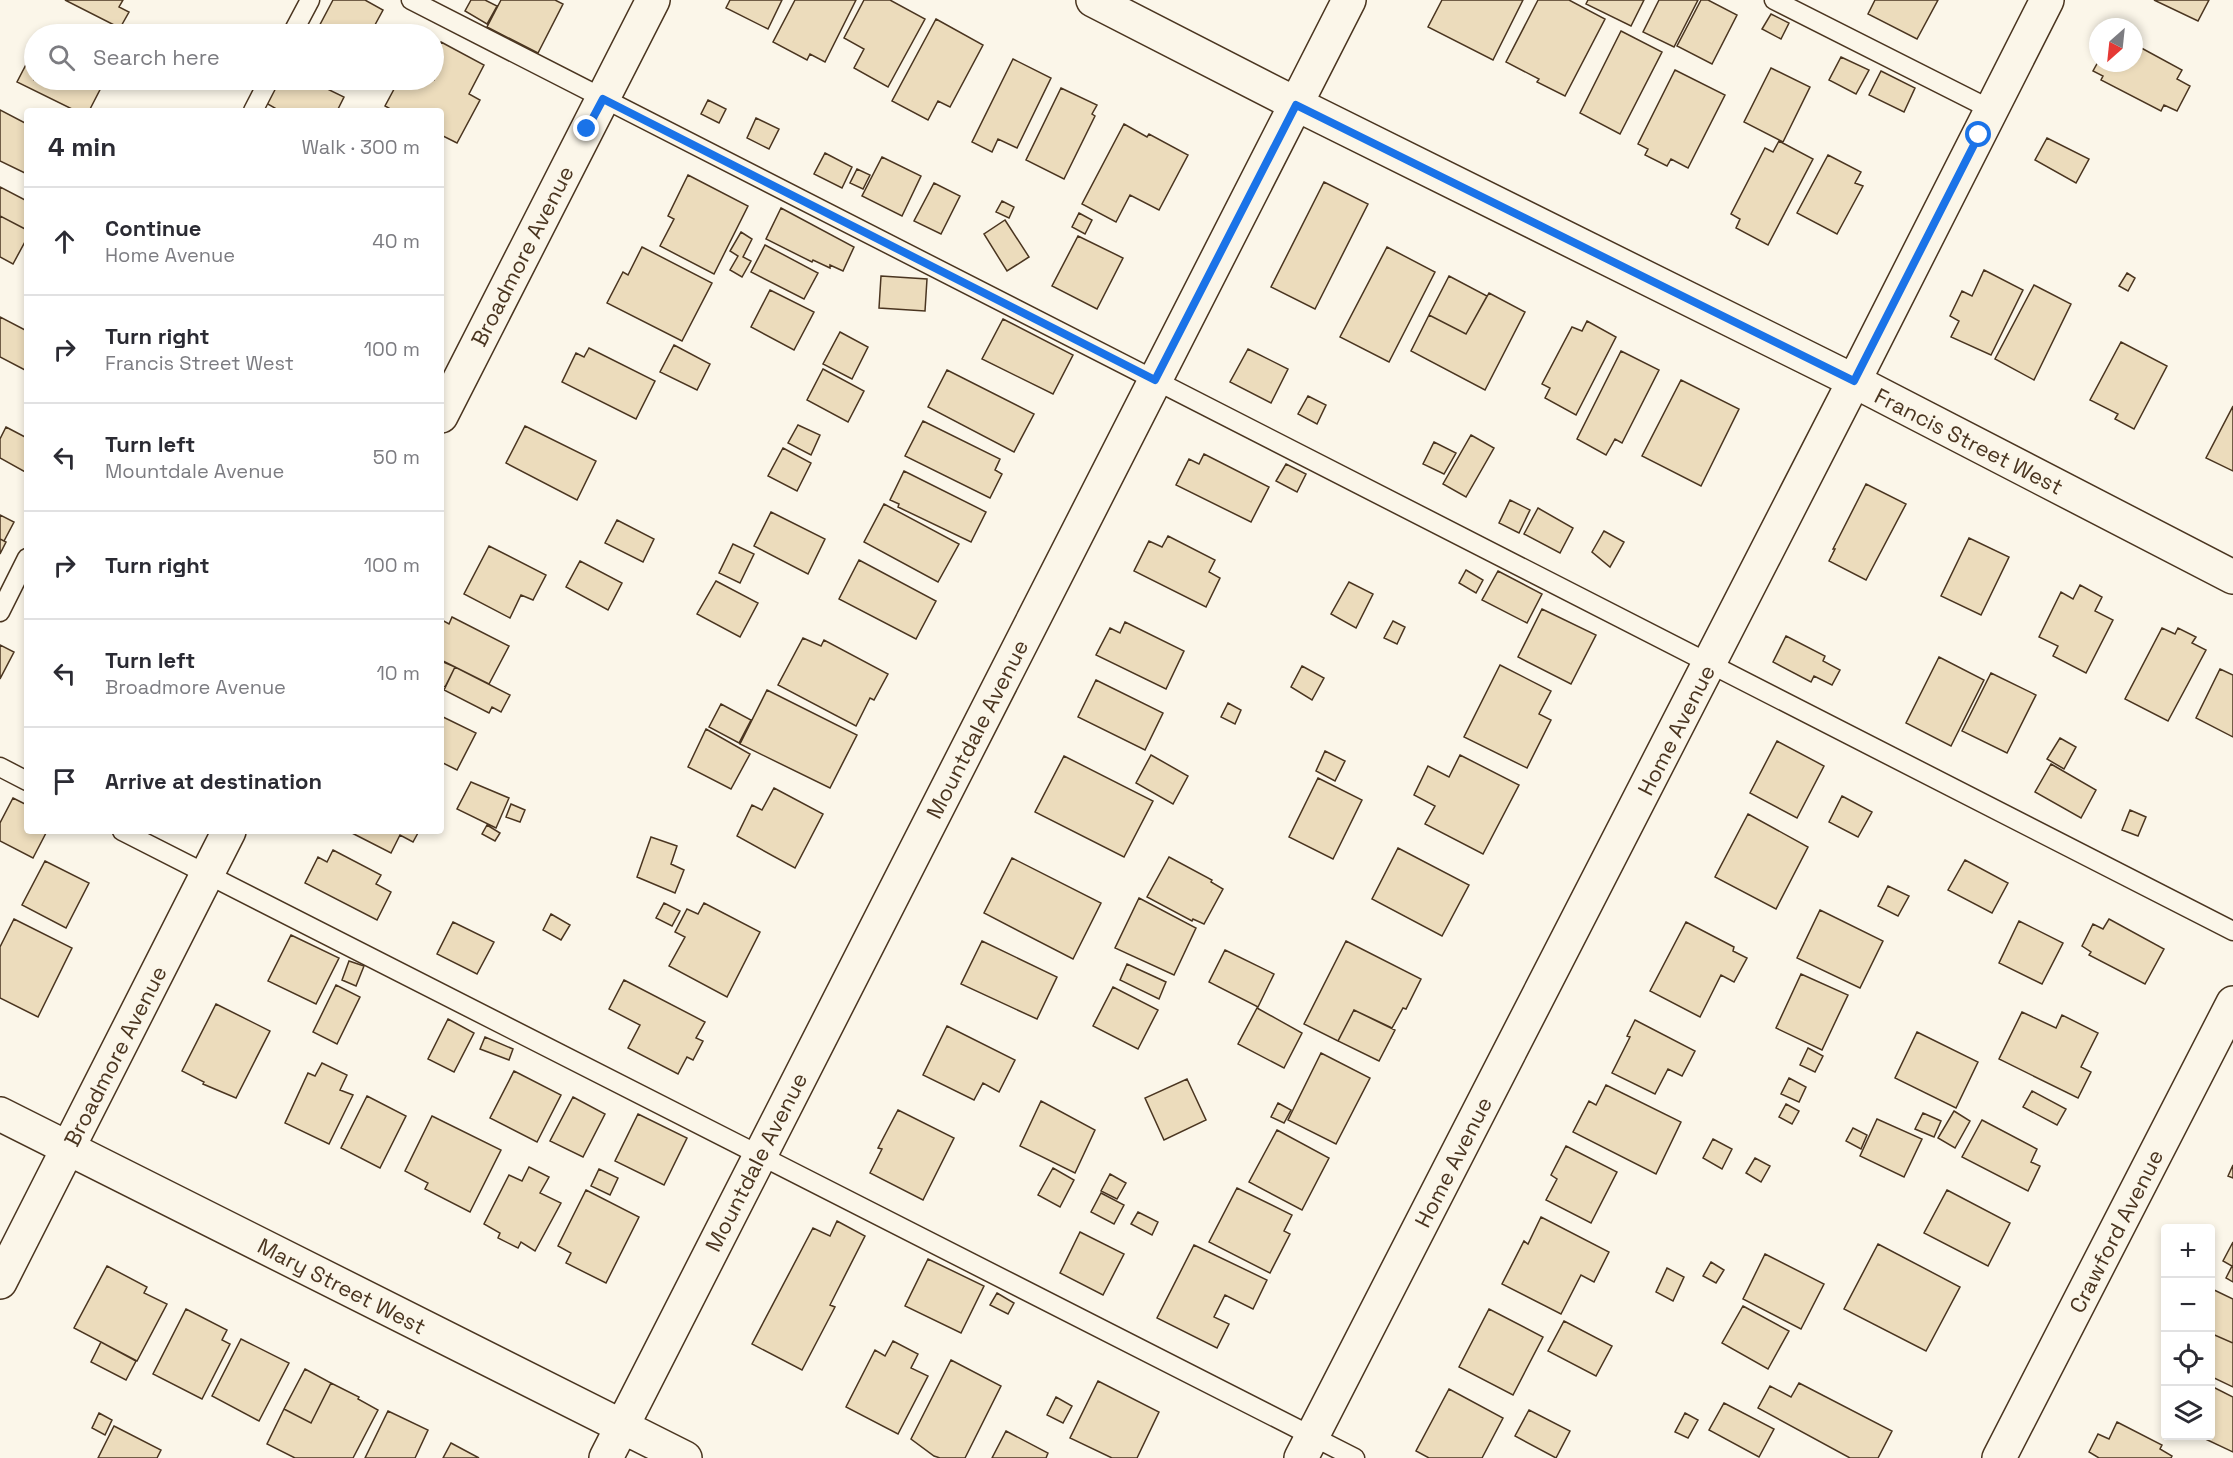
<!DOCTYPE html>
<html lang="en">
<head>
<meta charset="utf-8">
<style>
	body { margin:0; font-family:"Space Grotesk",sans-serif; background:#f2f2f3; color:#2b2b33 }
	.controls { position:absolute; right:18px; bottom:18px; display:grid; overflow:hidden; border-radius:6px; box-shadow:0 3px 9px #0003 }
	.controls button { width:54px; height:54px; display:grid; place-items:center; padding:0; border:0; border-bottom:2px solid #e1e1e2; background:#fff; color:#2b2b33; font:30px sans-serif }
	.compass { position:absolute; left:2089px; top:18px; width:54px; height:54px; border-radius:50%; background:#fff; box-shadow:0 3px 9px #0003; rotate:207deg }
	.stop { position:absolute; width:18px; height:18px; margin:-14px; border:4px solid #1a73e8; border-radius:50%; background:#fff }
	.stop.end { background:#1a73e8; border-color:#fff; box-shadow:0 2px 6px #0008 }
	.list { margin:0; padding:0; list-style:none }
	h2 { display:flex; justify-content:space-between; align-items:center; height:78px; margin:0; padding:0 24px; font-size:26px }
	h2 small { font-size:20px; font-weight:400; color:#7c7c81 }
	.list li { display:grid; grid-template-columns:39px 1fr auto; gap:18px; align-items:center; box-sizing:border-box; height:108px; padding:0 24px; border-top:2px solid #e1e1e2 }
	.list b { display:block; font-size:22px; white-space:nowrap }
	.list p { margin:0; font-size:20px; white-space:nowrap; color:#7c7c81 }
	.list em { font-size:20px; font-style:normal; color:#7c7c81 }
	.icon { flex:none; width:33px; height:33px; fill:none; stroke:currentColor; stroke-width:2; stroke-linecap:round; stroke-linejoin:round }
	.map { position:relative; flex:none; width:2233px; height:1458px; overflow:hidden }
	.search { position:absolute; background:#fff; box-shadow:0 3px 9px #0003; left:24px; top:24px; width:420px; height:66px; display:flex; align-items:center; gap:15px; box-sizing:border-box; padding:0 21px; border-radius:33px; color:#7c7c81; font-size:22px }
	.panel { position:absolute; background:#fff; box-shadow:0 3px 9px #0003; left:24px; top:108px; width:420px; height:726px; border-radius:6px }
	.map>svg:first-child { display:block }
	.building { fill:#ecdcbc; stroke:#4a3520; stroke-width:1.5 }
	.lines { fill:none; stroke-linecap:round; stroke-linejoin:round }
	.service-casing { stroke:#4a3520; stroke-width:21 }
	.minor-casing { stroke:#4a3520; stroke-width:36 }
	.service { stroke:#fbf6e9; stroke-width:18 }
	.minor { stroke:#fbf6e9; stroke-width:33 }
	.route { stroke:#1a73e8; stroke-width:8 }
	.labels { text-anchor:middle; dominant-baseline:central; stroke-width:4.5; stroke-linejoin:round; paint-order:stroke }
	.street-label { font-size:22px; fill:#4a3520; stroke:#fbf6e9 }
</style>
</head>
<body>
<div class="map">
<svg width="2233" height="1458" viewBox="0 0 2233 1458">
	<rect width="100%" height="100%" fill="#fbf6e9"/>
	<path class="building" d="M65,0h58l-4,7 10,5 -9,16z
		M333,0h32l18,10 -13,24h-55z
		M471,0h14l12,6 -10,18 -22,-13z
		M501,0h54l8,4 -25,49 -51,-26z
		M730,0h52l-14,29 -42,-21z
		M795,0h61l-31,62 -15,-8 -3,6 -34,-18z
		M864,0h26l35,19 -37,68 -34,-19 10,-19 -20,-11z
		M1442,0h81l-30,60 -65,-33z
		M1538,0h31l36,19 -40,77 -28,-14 2,-3 -33,-17z
		M1588,0h56l-13,26 -45,-22z
		M1659,0h39l-24,47 -31,-15z
		M1701,0h7l29,15 -25,49 -35,-18z
		M1875,0h63l-21,39 -49,-25z
		M2154,0h55l-11,21z
		M1771,14l18,9 -8,16 -19,-10z
		M936,19l47,26 -33,62 -12,-6 -10,19 -36,-19z
		M1621,31l41,21 -42,82 -40,-21z
		M441,42l43,23 -15,29 11,6 -23,43 -16,-8v-24h-47l-9,-5 14,-26h35v-24z
		M2134,44l48,26 -5,9 13,7 -13,25 -13,-6 -3,6 -60,-31 2,-4 -10,-5 5,-9 36,1z
		M31,55l3,2v23h71l-16,31h-13l-59,-29z
		M1841,57l28,13 -13,24 -27,-14z
		M1013,59l38,19 -34,70 -19,-9 -6,13 -20,-10z
		M1771,68l39,19 -27,55 -39,-20z
		M1675,70l50,25 -37,73 -17,-9 -4,7 -22,-11 3,-6 -10,-5z
		M1881,71l34,17 -11,24 -35,-17z
		M278,80h31l35,17 -7,14h-63l1,-3 -9,-5z
		M1061,88l36,17 -5,9 3,2 -31,63 -38,-19z
		M708,100l18,9 -7,14 -18,-9z
		M0,110l27,14v50l-27,-13z
		M756,118l23,11 -10,20 -22,-11z
		M1124,124l23,13 2,-3 39,21 -29,55 -29,-15 -14,27 -34,-18z
		M2047,138l42,21 -13,24 -41,-23z
		M1779,141l34,18 -45,86 -32,-17 4,-9 -9,-5 34,-66 8,4z
		M825,153l27,14 -10,21 -28,-14z
		M1828,155l33,17 -6,11 8,3 -26,48 -40,-21z
		M882,157l39,19 -19,40 -40,-20z
		M857,169l13,6 -7,14 -13,-6z
		M688,175l60,31 -34,68 -54,-28 14,-27 -6,-3z
		M1324,182l44,22 -53,105 -44,-22z
		M934,183l26,13 -19,38 -27,-13z
		M0,187l27,14v29l-27,-14z
		M1002,201l12,6 -5,11 -13,-6z
		M781,208l73,39 -11,24 -13,-6v3l-17,-8 -1,2 -46,-23z
		M1079,213l13,7 -7,14 -13,-7z
		M0,216l27,14v8l-14,26 -13,-7z
		M1005,220l24,37 -22,14 -23,-37z
		M741,232l11,7 -9,18 8,4 -9,16 -12,-7 8,-14 -8,-5z
		M1078,236l45,22 -26,51 -45,-23z
		M765,245l53,28 -14,26 -53,-27z
		M642,247l70,36 -30,58 -75,-38 16,-31 5,3z
		M1387,247l48,25 -46,90 -49,-25z
		M1984,270l39,20 -32,65 -40,-18 8,-16 -9,-5 12,-25 10,5z
		M2127,273l8,5 -7,13 -9,-5z
		M881,276l46,3 -2,32 -46,-3z
		M1449,276l38,20 -21,38 -37,-19z
		M2034,285l37,19 -37,76 -39,-21z
		M770,290l44,22 -20,38 -43,-23z
		M1489,293l36,19 -40,78 -74,-39 18,-36 37,19z
		M0,317l27,14 -2,39 -25,-13z
		M1003,319l70,36 -20,39 -71,-35z
		M1587,321l29,16 -40,78 -31,-17 5,-10 -8,-4 30,-57 10,4z
		M840,332l28,15 -16,32 -29,-15z
		M2121,342l46,24 -33,63 -19,-10 3,-5 -28,-14z
		M674,345l36,19 -13,26 -37,-18z
		M589,348l66,33 -19,38 -74,-37 14,-29 8,4z
		M1248,349l40,20 -17,34 -41,-21z
		M1621,351l38,19 -37,73 -7,-4 -9,16 -29,-16z
		M823,369l41,22 -16,31 -41,-22z
		M947,370l87,44 -20,38 -86,-45z
		M1681,380l58,29 -38,77 -59,-30z
		M1308,396l18,9 -9,19 -19,-10z
		M2233,406v65l-27,-13z
		M923,421l77,38 -5,11 7,4 -12,24 -85,-42z
		M798,425l22,10 -9,20 -23,-12z
		M525,426l71,35 -19,39 -71,-37z
		M6,427l21,11v35l-27,-15v-19z
		M1471,435l23,13 -28,49 -23,-13z
		M1434,442l22,11 -12,21 -21,-10z
		M783,448l28,15 -14,28 -29,-15z
		M1204,454l65,33 -18,35 -75,-37 13,-26 10,5z
		M1286,464l20,10 -9,18 -21,-11z
		M904,471l82,41 -15,30 -73,-35 1,-3 -9,-4z
		M1866,484l40,20 -40,76 -37,-19 6,-12h-2z
		M1510,500l20,10 -11,23 -20,-10z
		M884,504l75,40 -21,38 -74,-40z
		M1538,508l35,20 -13,25 -36,-19z
		M771,512l54,27 -17,35 -54,-28z
		M0,515l14,7 -10,19 -4,-2z
		M617,520l37,19 -11,23 -38,-19z
		M1604,531l20,11 -14,25 -18,-15z
		M1168,536l47,24 -6,12 11,6 -14,29 -72,-36 15,-30 13,6z
		M1969,538l40,19 -28,58 -40,-19z
		M0,539l6,3 -6,12z
		M733,544l21,10 -14,29 -21,-10z
		M489,546l57,29 -13,25 -12,-5 -11,23 -46,-24z
		M859,560l77,41 -20,38 -77,-40z
		M580,561l42,22 -14,27 -42,-23z
		M1466,570l17,10 -7,13 -17,-10z
		M1498,571l44,23 -15,29 -45,-23z
		M716,581l42,22 -18,34 -43,-23z
		M1349,582l24,12 -17,34 -25,-14z
		M2080,585l22,12 -7,14 18,9 -27,53 -33,-17 5,-10 -19,-9 22,-45 12,7z
		M1542,609l54,26 -25,49 -53,-27z
		M452,617l57,29 -20,38 -48,-24v-38l1,-2 7,4z
		M1393,621l12,6 -8,17 -13,-6z
		M1125,622l59,29 -18,38 -70,-34 14,-27 10,5z
		M2162,628l13,6 3,-6 18,9 -4,6 14,7 -38,71 -43,-22z
		M1786,636l39,20 -2,5 17,9 -8,15 -18,-9 -3,6 -38,-20z
		M803,638l18,8 3,-6 64,34 -14,26 -4,-2 -14,28 -78,-41z
		M0,645l14,7 -14,27z
		M1939,657l45,23 -33,66 -45,-23z
		M441,661l14,6 -10,20 -4,-2z
		M1500,665l51,26 -12,23 12,6 -24,48 -63,-31z
		M1302,666l22,12 -12,22 -21,-13z
		M455,667l55,28 -9,17 -9,-5 -3,6 -45,-23z
		M2220,669l13,6v62l-37,-19z
		M1991,673l45,22 -29,58 -45,-22z
		M1096,680l67,33 -18,37 -67,-33z
		M767,690l90,45 -27,53 -90,-44z
		M1228,703l13,7 -6,14 -14,-7z
		M721,704l30,16 -12,23 -30,-16z
		M441,716l35,17 -19,37 -16,-8z
		M706,729l44,25 -19,35 -43,-22z
		M2060,738l16,9 -12,22 -17,-10z
		M1777,741l47,25 -27,52 -47,-25z
		M1325,751l20,10 -10,20 -19,-10z
		M1151,755l37,21 -15,28 -37,-21z
		M1460,755l59,30 -36,69 -58,-30 10,-18 -21,-11 14,-29 21,11z
		M1064,756l89,45 -29,56 -89,-45z
		M2051,764l45,26 -15,28 -46,-26z
		M1318,778l44,22 -29,59 -44,-22z
		M471,782l38,16 -13,30 -39,-19z
		M774,788l49,26 -28,54 -58,-32 15,-31 10,5z
		M1842,796l30,16 -14,25 -29,-15z
		M13,798l14,7v26h20l-14,27 -33,-17v-18z
		M511,804l14,6 -5,12 -14,-5z
		M2130,810l16,7 -8,19 -16,-6z
		M1748,814l60,33 -32,62 -61,-32z
		M487,825l13,8 -5,8 -13,-7z
		M348,831h71l-6,11 -13,-7 -9,18z
		M651,837l26,9 -6,18 13,6 -9,23 -38,-16z
		M1398,848l71,37 -27,51 -70,-37z
		M333,850l48,25 -5,9 15,8 -14,28 -72,-37 13,-26 9,5z
		M1169,857l43,23 -1,2 12,7 -19,35 -11,-5 -1,2 -45,-24z
		M1012,858l89,45 -28,56 -89,-46z
		M1965,860l43,23 -16,30 -44,-23z
		M45,861l44,22 -23,45 -44,-23z
		M1888,886l21,10 -11,20 -20,-10z
		M1139,898l57,30 -22,47 -59,-27z
		M664,903l16,8 -8,15 -16,-8z
		M704,903l56,29 -33,65 -58,-31 16,-29 -10,-5 12,-23 11,5z
		M1820,910l63,31 -23,47 -63,-30z
		M551,914l19,11 -9,15 -18,-10z
		M14,919l58,29 -34,69 -38,-19v-51z
		M2109,919l55,30 -19,35 -56,-29 2,-3 -9,-6 11,-22 10,5z
		M2019,921l44,22 -21,41 -43,-21z
		M453,922l41,20 -17,32 -40,-20z
		M1686,922l48,25 -1,4 14,7 -13,24 -13,-7 -21,42 -50,-26z
		M291,935l48,23 -23,46 -48,-23z
		M982,941l75,36 -20,42 -76,-35z
		M1346,941l75,38 -15,30 -3,-1 -11,20 -38,-18 -16,31 -34,-17z
		M1225,950l49,24 -16,33 -49,-25z
		M349,961l15,5 -8,20 -14,-6z
		M1127,964l39,18 -7,17 -39,-19z
		M1801,974l47,21 -26,55 -46,-22z
		M624,980l81,42 -9,16 7,3 -10,19 -6,-3 -9,17 -50,-26 12,-23 -31,-16z
		M336,985l24,12 -23,47 -24,-12z
		M1113,987l45,23 -20,39 -45,-23z
		M216,1004l54,27 -34,67 -33,-14 1,-2 -22,-11z
		M1257,1008l45,25 -18,35 -46,-24z
		M1354,1010l41,20 -16,31 -41,-20z
		M2022,1012l34,16 6,-13 36,18 -17,34 10,5 -13,26 -79,-39z
		M448,1019l26,14 -20,39 -26,-13z
		M1635,1020l60,31 -13,25 -14,-7 -13,25 -43,-21 18,-36 -3,-1z
		M947,1026l68,34 -16,32 -16,-9 -9,17 -51,-25z
		M1917,1032l61,30 -22,46 -61,-30z
		M485,1037l28,12 -4,11 -29,-11z
		M1808,1048l15,8 -8,16 -15,-7z
		M1321,1053l49,25 -34,66 -48,-24z
		M322,1063l25,12 -7,15 13,5 -24,49 -44,-21 23,-50 7,3z
		M514,1071l47,24 -24,47 -47,-24z
		M1789,1078l17,9 -7,15 -18,-8z
		M1187,1079l19,41 -42,20 -19,-42z
		M1606,1085l75,37 -25,52 -83,-42 16,-31 7,4z
		M2032,1091l34,18 -9,16 -34,-18z
		M367,1096l39,20 -26,52 -39,-20z
		M573,1097l32,17 -22,43 -33,-16z
		M1041,1101l54,29 -20,43 -55,-27z
		M1278,1103l13,7 -7,13 -13,-6z
		M1786,1104l13,7 -7,13 -13,-7z
		M898,1110l56,28 -31,62 -53,-27 12,-24 -4,-1z
		M1954,1111l16,10 -15,27 -17,-10z
		M1923,1113l18,8 -7,16 -19,-8z
		M638,1114l49,24 -23,47 -49,-24z
		M432,1116l69,34 -31,62 -45,-23 3,-6 -23,-12z
		M1877,1119l45,20 -18,38 -44,-21z
		M1982,1120l55,29 -6,13 9,4 -12,25 -66,-34z
		M1853,1128l14,7 -6,14 -15,-8z
		M1277,1130l52,28 -27,52 -53,-28z
		M1713,1139l19,10 -10,20 -19,-11z
		M1566,1146l51,26 -26,51 -45,-23 11,-21 -6,-4z
		M1755,1158l15,8 -9,16 -15,-9z
		M2233,1165v13l-5,-2z
		M529,1167l20,10 -9,16 21,10 -26,48 -14,-9 -3,6 -20,-10 2,-5 -16,-9 25,-49 13,6z
		M1053,1168l21,12 -14,27 -22,-12z
		M599,1169l19,9 -8,17 -19,-9z
		M1110,1174l16,9 -9,16 -16,-8z
		M1237,1188l55,27 -8,16 6,3 -20,39 -61,-31z
		M586,1190l53,27 -33,66 -40,-20 5,-10 -13,-7z
		M1947,1190l63,33 -22,43 -64,-33z
		M1101,1193l23,12 -10,19 -23,-12z
		M1138,1212l20,10 -6,13 -21,-11z
		M1541,1217l68,35 -15,30 -13,-7 -20,39 -59,-30 22,-43 4,3z
		M837,1221l28,15 -35,69 5,2 -33,63 -50,-26 61,-116 17,8z
		M1080,1232l44,22 -21,41 -43,-22z
		M2233,1242v40l-7,-4 6,-12 -9,-5z
		M1878,1244l82,43 -34,64 -82,-42z
		M1194,1245l73,35 -14,29 -28,-14 -11,22 15,7 -12,24 -60,-30z
		M1765,1254l59,30 -23,45 -58,-30z
		M928,1259l56,27 -23,47 -56,-27z
		M1711,1262l13,8 -8,13 -13,-7z
		M107,1266l40,21 -3,6 23,11 -30,57 -63,-33z
		M1667,1268l17,9 -11,24 -17,-9z
		M2210,1288l23,11v44l-23,-10z
		M997,1293l17,10 -6,11 -18,-9z
		M1743,1306l46,25 -21,38 -46,-26z
		M186,1309l41,21 -5,10 8,4 -28,55 -49,-25z
		M1489,1309l54,28 -30,58 -54,-28z
		M1564,1321l48,25 -16,30 -48,-25z
		M2210,1333l23,10v44l-23,-11z
		M241,1339l48,24 -30,58 -47,-25z
		M893,1341l25,13 -7,14 17,8 -30,58 -52,-27 29,-57 10,6z
		M101,1342l35,19 -10,19 -35,-18z
		M951,1360l50,26 -36,72h-25l-6,-2 -23,-17z
		M305,1369l26,14 -20,40 -27,-14z
		M1098,1381l61,31 -22,46h-25l-42,-20z
		M331,1383l28,14 -1,2 20,11 -25,48h-58l-28,-14 17,-35 27,14z
		M1799,1383l93,48 -14,27h-28l-92,-50 12,-22 21,11z
		M2213,1387l20,10v55l-34,-16h11v-44z
		M1449,1389l54,29 -21,40h-53l-13,-7z
		M1056,1397l16,9 -9,17 -16,-8z
		M1724,1403l50,26 -15,28 -50,-27z
		M1529,1410l41,21 -14,27 -41,-22z
		M388,1411l40,19 -13,28h-50z
		M99,1413l13,7 -7,15 -13,-7z
		M1685,1413l13,7 -10,18 -13,-6z
		M2117,1422l45,23 -2,4 12,7 -1,2h-72l-10,-6 9,-18 11,5z
		M114,1426l47,24 -4,8h-59z
		M1006,1431l42,22 -2,5h-54z
		M451,1443l28,15h-36z"/>
	<g class="lines">
		<g class="service-casing">
			<path id="service" d="M411,0l1822,931
				M1774,0l218,110
				M292,34l18,-34
				M253,111l16,-31
				M0,612l27,-54
				M0,767l27,14
				M122,831l1233,627"/>
		</g>
		<g class="minor-casing">
			<path id="minor" d="M1093,0l203,104 558,277 379,196
				M441,416l212,-416
				M0,1114l685,344
				M0,1282l229,-451
				M606,1458l743,-1458
				M1301,1458l553,-1077 193,-381
				M1999,1458l234,-455"/>
		</g>
		<use href="#service" class="service"/>
		<use href="#minor" class="minor"/>
	</g>
	<g class="lines">
		<path class="route" d="M587,129l16,-30 552,281 141,-275 558,276 125,-246"/>
	</g>
	<g class="labels">
		<g class="street-label">
			<text transform="translate(522 256) rotate(-63)">Broadmore Avenue</text>
			<text transform="translate(1969 441) rotate(27)">Francis Street West</text>
			<text transform="translate(977 729) rotate(-63)">Mountdale Avenue</text>
			<text transform="translate(1676 730) rotate(-63)">Home Avenue</text>
			<text transform="translate(115 1056) rotate(-63)">Broadmore Avenue</text>
			<text transform="translate(756 1162) rotate(-63)">Mountdale Avenue</text>
			<text transform="translate(1453 1162) rotate(-63)">Home Avenue</text>
			<text transform="translate(2116 1231) rotate(-63)">Crawford Avenue</text>
			<text transform="translate(342 1286) rotate(27)">Mary Street West</text>
		</g>
	</g>
</svg>
<div class="controls">
<button>+</button>
<button>−</button>
<button><svg class="icon" aria-label="locate" viewBox="0 0 24 24"><circle cx="12" cy="12" r="6"/><path d="M12 2v4M12 18v4M2 12h4M18 12h4"/></svg></button>
<button><svg class="icon" aria-label="layers" viewBox="0 0 24 24"><path d="M12 4l9 5-9 5-9-5zM3 14l9 5 9-5"/></svg></button>
</div>
<svg class="compass" viewBox="-18 -18 36 36"><path d="M0-13l5 13h-10z" fill="#e53935"/><path d="M0 13l5-13h-10z" fill="#7c7c81"/></svg>
<div class="stop" style="left:1979px;top:135px"></div>
<div class="stop end" style="left:587px;top:129px"></div>
<div class="search"><svg class="icon" aria-label="search" viewBox="0 0 24 24"><circle cx="10" cy="10" r="6"/><path d="M15 15l6 6"/></svg>Search here</div>
<section class="panel">
<h2>4 min<small>Walk · 300 m</small></h2>
<ul class="list">
<li><svg class="icon" aria-label="ahead" viewBox="0 0 24 24"><path d="M12 20V5M6 11l6-6 6 6"/></svg><div><b>Continue</b><p>Home Avenue</p></div><em>40 m</em></li>
<li><svg class="icon" aria-label="right" viewBox="0 0 24 24"><path d="M7 20v-9h11M14 6l5 5-5 5"/></svg><div><b>Turn right</b><p>Francis Street West</p></div><em>100 m</em></li>
<li><svg class="icon" aria-label="left" viewBox="0 0 24 24"><path d="M17 20v-9H6M10 6l-5 5 5 5"/></svg><div><b>Turn left</b><p>Mountdale Avenue</p></div><em>50 m</em></li>
<li><svg class="icon" aria-label="right" viewBox="0 0 24 24"><path d="M7 20v-9h11M14 6l5 5-5 5"/></svg><div><b>Turn right</b></div><em>100 m</em></li>
<li><svg class="icon" aria-label="left" viewBox="0 0 24 24"><path d="M17 20v-9H6M10 6l-5 5 5 5"/></svg><div><b>Turn left</b><p>Broadmore Avenue</p></div><em>10 m</em></li>
<li><svg class="icon" aria-label="arrive" viewBox="0 0 24 24"><path d="M6 21V4h12l-3 4 3 4H6"/></svg><div><b>Arrive at destination</b></div></li>
</ul>
</section>
</div>
</body>
</html>
